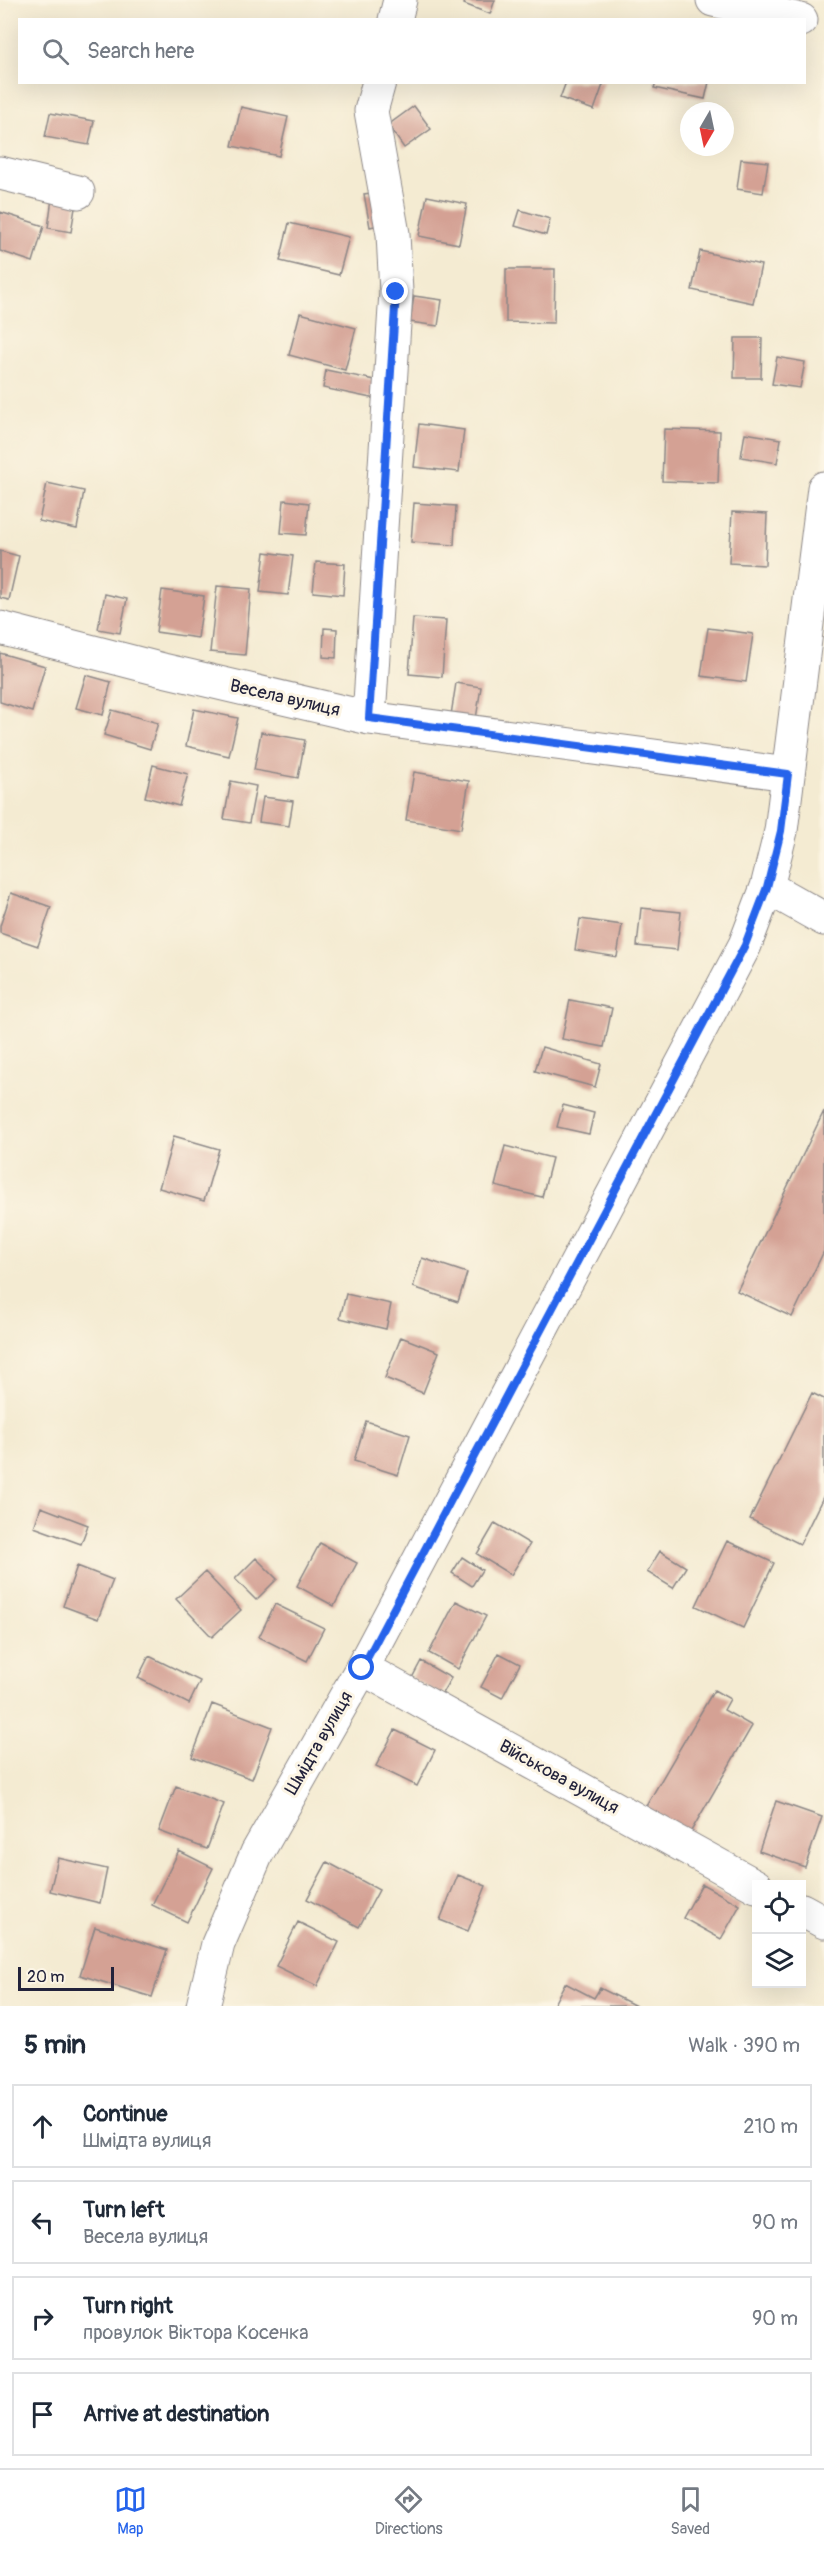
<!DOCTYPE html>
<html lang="en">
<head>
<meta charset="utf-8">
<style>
	body { margin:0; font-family:Pangolin,sans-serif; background:#f2f2f3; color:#1f2937 }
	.controls { position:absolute; right:18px; bottom:18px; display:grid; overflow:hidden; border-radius:0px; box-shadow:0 6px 24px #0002 }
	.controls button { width:54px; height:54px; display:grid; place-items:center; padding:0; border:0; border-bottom:2px solid #e0e1e3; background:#fff; color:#1f2937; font:30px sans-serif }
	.compass { position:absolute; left:680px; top:102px; width:54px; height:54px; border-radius:50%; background:#fff; box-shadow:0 6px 24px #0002; rotate:189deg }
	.scale { position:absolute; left:18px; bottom:15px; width:96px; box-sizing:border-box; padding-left:6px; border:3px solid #22223b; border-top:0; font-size:16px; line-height:21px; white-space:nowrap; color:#22223b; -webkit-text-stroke:4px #fcf5e5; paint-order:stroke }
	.stop { position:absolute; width:18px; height:18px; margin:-14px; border:4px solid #2563eb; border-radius:50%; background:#fff }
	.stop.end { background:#2563eb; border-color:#fff; box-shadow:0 2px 6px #0008 }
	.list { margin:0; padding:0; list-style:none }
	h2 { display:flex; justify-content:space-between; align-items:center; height:78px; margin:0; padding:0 24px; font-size:26px }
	h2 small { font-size:20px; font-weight:400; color:#747a83 }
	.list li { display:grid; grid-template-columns:39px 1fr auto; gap:18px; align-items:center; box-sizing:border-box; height:84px; margin:0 12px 12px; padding:0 12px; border:2px solid #e0e1e3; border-radius:0px }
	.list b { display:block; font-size:22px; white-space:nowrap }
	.list p { margin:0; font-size:20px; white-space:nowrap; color:#747a83 }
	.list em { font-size:20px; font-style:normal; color:#747a83 }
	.icon { flex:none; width:33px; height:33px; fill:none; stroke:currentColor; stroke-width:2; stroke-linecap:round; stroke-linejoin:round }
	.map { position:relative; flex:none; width:824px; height:2006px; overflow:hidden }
	.search { position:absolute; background:#fff; box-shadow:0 6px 24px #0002; left:18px; right:18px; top:18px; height:66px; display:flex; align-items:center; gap:15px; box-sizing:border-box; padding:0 21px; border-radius:0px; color:#747a83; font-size:22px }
	.sheet { height:462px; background:#fff }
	nav { display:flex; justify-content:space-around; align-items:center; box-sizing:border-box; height:84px; border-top:2px solid #e0e1e3; background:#fff; font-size:16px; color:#747a83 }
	nav a { display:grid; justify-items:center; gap:3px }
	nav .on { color:#2563eb }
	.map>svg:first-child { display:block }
	.building { fill:#d4a194 }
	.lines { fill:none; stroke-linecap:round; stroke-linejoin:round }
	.minor-casing { stroke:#8b8686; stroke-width:35 }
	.minor { stroke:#fff; stroke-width:33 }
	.route { stroke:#2563eb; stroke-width:8 }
	.labels { text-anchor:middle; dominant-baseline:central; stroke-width:6; stroke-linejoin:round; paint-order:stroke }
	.street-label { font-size:18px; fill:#22223b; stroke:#fcf5e5 }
</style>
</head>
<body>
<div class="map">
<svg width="824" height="2006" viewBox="0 0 824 2006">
	<rect width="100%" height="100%" fill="#fcf5e5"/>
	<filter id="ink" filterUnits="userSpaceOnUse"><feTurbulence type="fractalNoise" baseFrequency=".0167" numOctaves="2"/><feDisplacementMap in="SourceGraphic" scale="12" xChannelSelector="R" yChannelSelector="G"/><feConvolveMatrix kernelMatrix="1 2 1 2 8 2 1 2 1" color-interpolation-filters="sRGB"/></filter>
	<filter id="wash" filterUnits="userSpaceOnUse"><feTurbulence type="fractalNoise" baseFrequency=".008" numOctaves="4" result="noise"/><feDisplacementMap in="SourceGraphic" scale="24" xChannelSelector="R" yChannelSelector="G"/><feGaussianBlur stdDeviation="1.35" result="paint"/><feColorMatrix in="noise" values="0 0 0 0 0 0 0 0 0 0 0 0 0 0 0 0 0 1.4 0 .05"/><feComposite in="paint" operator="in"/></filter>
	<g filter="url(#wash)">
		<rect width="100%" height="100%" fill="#f4ebd2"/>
		<g id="blocks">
			<path class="building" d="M465,0h30l-5,14 -26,-10z
				M566,82h38l-10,28 -34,-12z
				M656,82h53l-4,17 -51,-11z
				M414,106l17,23 -27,19 -16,-23z
				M241,107l47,10 -9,39 -47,-10z
				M50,113l44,8 -5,24 -44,-8z
				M741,159l27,3 -5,31 -26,-4z
				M378,192l5,32 -13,3 -6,-33z
				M427,196l40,8 -8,40 -40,-8z
				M52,198l24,4 -5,30 -23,-4z
				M520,210l30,9 -4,16 -31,-9z
				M0,212l44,14 -11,36 -33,-11z
				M289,223l60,14 -10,38 -59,-14z
				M700,251l61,14 -8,38 -61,-13z
				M506,269h49l-1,54 -48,-1z
				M414,296l28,4 -4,26 -28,-4z
				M300,313l56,15 -11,42 -56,-15z
				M735,338h27l-1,40h-27z
				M777,357l28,5 -5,26 -28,-4z
				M326,370l54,11 -4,18 -53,-11z
				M419,424l45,6 -5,42 -45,-5z
				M664,429l56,2 -2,52 -56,-2z
				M745,433l36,6 -4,24 -36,-6z
				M47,483l37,8 -7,38 -38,-8z
				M284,500l25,3 -3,32 -25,-2z
				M414,503l42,3 -2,39 -43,-3z
				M732,512l35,2 -2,51 -36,-2z
				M0,551l19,5 -10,44 -9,-2z
				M265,552l28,4 -5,39 -28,-3z
				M316,562l29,2 -2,31 -30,-3z
				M217,586l34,3 -6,66 -35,-3z
				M162,590l42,6 -6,42 -42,-6z
				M105,594l22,5 -7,34 -22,-4z
				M413,618l33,2 -4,57 -33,-3z
				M324,628l13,1 -1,29 -13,-1z
				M708,628l45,6 -7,48 -45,-6z
				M0,653l45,13 -13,46 -32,-10z
				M86,675l25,7 -8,33 -27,-7z
				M456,683l25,4 -5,32 -25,-4z
				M194,709l44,9 -9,38 -43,-10z
				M112,710l46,13 -8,26 -46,-14z
				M261,732l44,8 -7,38 -44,-8z
				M153,765l35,9 -9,32 -34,-9z
				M414,772l55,9 -8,48 -55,-9z
				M231,781l25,5 -7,37 -25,-4z
				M263,797l30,4 -4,25 -30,-4z
				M11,893l40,14 -13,39 -38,-13v-7z
				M641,908l40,4 -4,38 -40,-4z
				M580,919l42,6 -5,32 -42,-7z
				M570,1000l42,8 -8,39 -42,-8z
				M542,1047l59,17 -6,23 -60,-16z
				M563,1105l31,8 -5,21 -32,-7z
				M824,1111v140l-32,66 -55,-26z
				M174,1136l45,13 -15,52 -45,-13z
				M505,1146l47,12 -10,39 -47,-11z
				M422,1258l45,15 -9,29 -45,-15z
				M346,1294l45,10 -5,25 -46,-11z
				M401,1337l38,15 -16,41 -38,-15z
				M812,1393l12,6v96l-24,49 -50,-25z
				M366,1421l44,14 -12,40 -44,-14z
				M41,1507l47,18 -7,19 -47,-17z
				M495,1523l35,21 -19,31 -34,-21z
				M727,1541l47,22 -31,65 -47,-22z
				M320,1543l37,20 -23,43 -37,-20z
				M660,1551l26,16 -13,21 -26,-16z
				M462,1557l20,13 -10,16 -20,-13z
				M256,1558l21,21 -21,21 -21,-21z
				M77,1566l36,14 -15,39 -35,-13z
				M205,1572l36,38 -29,27 -36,-38z
				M456,1601l30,15 -28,53 -29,-16z
				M275,1604l49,24 -17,33 -48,-24z
				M499,1653l21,11 -18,34 -21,-11z
				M149,1656l51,25 -11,23 -51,-26z
				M421,1661l30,17 -10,17 -29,-17z
				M714,1690l16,9 -6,11 28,16 -62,107 -45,-25z
				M212,1704l60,23 -20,52 -60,-22z
				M395,1730l40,20 -18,36 -41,-20z
				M176,1786l48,18 -17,45 -48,-18z
				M776,1801l46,16 -17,50 -46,-16z
				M179,1851l34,17 -26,54 -35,-17z
				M58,1858l49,11 -7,34 -50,-12z
				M327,1862l52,28 -20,37 -52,-28z
				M458,1875l28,11 -18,45 -28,-11z
				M702,1884l38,21 -19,34 -38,-21z
				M298,1922l41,20 -22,44 -41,-20z
				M95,1927l72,23 -15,47 -72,-22z
				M565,1983l29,15 6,-10 36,18h-83z"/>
		</g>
	</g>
	<g filter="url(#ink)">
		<use href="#blocks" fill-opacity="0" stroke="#8b8686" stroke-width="1.5"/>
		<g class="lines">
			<g class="minor-casing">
				<path id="minor" d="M713,0l88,20
					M395,20l5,-20
					M0,173l78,19
					M0,628l163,42 206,48 419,56
					M369,718l27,-426 -3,-58 -22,-123 8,-29
					M767,887l57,32
					M362,1668l394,218
					M802,1910l22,12
					M203,2006l15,-62 39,-91 105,-185 383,-723 22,-58 14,-56 43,-343"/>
			</g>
			<use href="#minor" class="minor"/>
		</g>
	</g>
	<g class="lines" filter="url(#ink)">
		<path class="route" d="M362,1668l383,-723 22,-58 14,-56 7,-57 -419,-56 27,-426"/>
	</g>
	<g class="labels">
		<g class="street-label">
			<text transform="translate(285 698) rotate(13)">Весела вулиця</text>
			<text transform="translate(319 1743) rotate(-60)">Шмідта вулиця</text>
			<text transform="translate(559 1777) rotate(29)">Військова вулиця</text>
		</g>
	</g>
</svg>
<div class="controls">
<button><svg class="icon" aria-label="locate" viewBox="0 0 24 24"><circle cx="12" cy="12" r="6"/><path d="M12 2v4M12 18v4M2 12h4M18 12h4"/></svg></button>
<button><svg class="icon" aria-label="layers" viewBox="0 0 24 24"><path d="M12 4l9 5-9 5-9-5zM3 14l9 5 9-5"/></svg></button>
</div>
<svg class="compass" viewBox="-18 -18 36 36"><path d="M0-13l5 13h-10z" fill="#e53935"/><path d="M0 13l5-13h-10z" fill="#747a83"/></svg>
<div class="scale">20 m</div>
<div class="stop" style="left:362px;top:1668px"></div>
<div class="stop end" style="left:396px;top:292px"></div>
<div class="search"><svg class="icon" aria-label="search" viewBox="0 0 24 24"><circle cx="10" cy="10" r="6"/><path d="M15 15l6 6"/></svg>Search here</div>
</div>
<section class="sheet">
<h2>5 min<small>Walk · 390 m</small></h2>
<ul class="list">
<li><svg class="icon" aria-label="ahead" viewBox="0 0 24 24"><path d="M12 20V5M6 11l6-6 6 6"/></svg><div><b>Continue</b><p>Шмідта вулиця</p></div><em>210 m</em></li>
<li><svg class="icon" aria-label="left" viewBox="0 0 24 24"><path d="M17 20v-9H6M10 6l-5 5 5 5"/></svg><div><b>Turn left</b><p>Весела вулиця</p></div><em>90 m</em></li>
<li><svg class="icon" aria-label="right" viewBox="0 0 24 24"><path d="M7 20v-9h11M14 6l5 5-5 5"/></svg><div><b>Turn right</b><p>провулок Віктора Косенка</p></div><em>90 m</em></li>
<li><svg class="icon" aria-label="arrive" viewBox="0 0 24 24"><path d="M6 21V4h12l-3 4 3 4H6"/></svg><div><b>Arrive at destination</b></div></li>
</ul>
</section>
<nav>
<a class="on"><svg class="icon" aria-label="map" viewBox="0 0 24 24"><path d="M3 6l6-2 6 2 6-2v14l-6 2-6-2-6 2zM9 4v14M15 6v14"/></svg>Map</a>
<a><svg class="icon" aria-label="directions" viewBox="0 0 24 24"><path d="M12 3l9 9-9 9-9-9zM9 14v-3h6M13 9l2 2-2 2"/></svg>Directions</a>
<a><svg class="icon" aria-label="saved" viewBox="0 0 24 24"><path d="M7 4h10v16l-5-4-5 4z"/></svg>Saved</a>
</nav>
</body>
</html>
